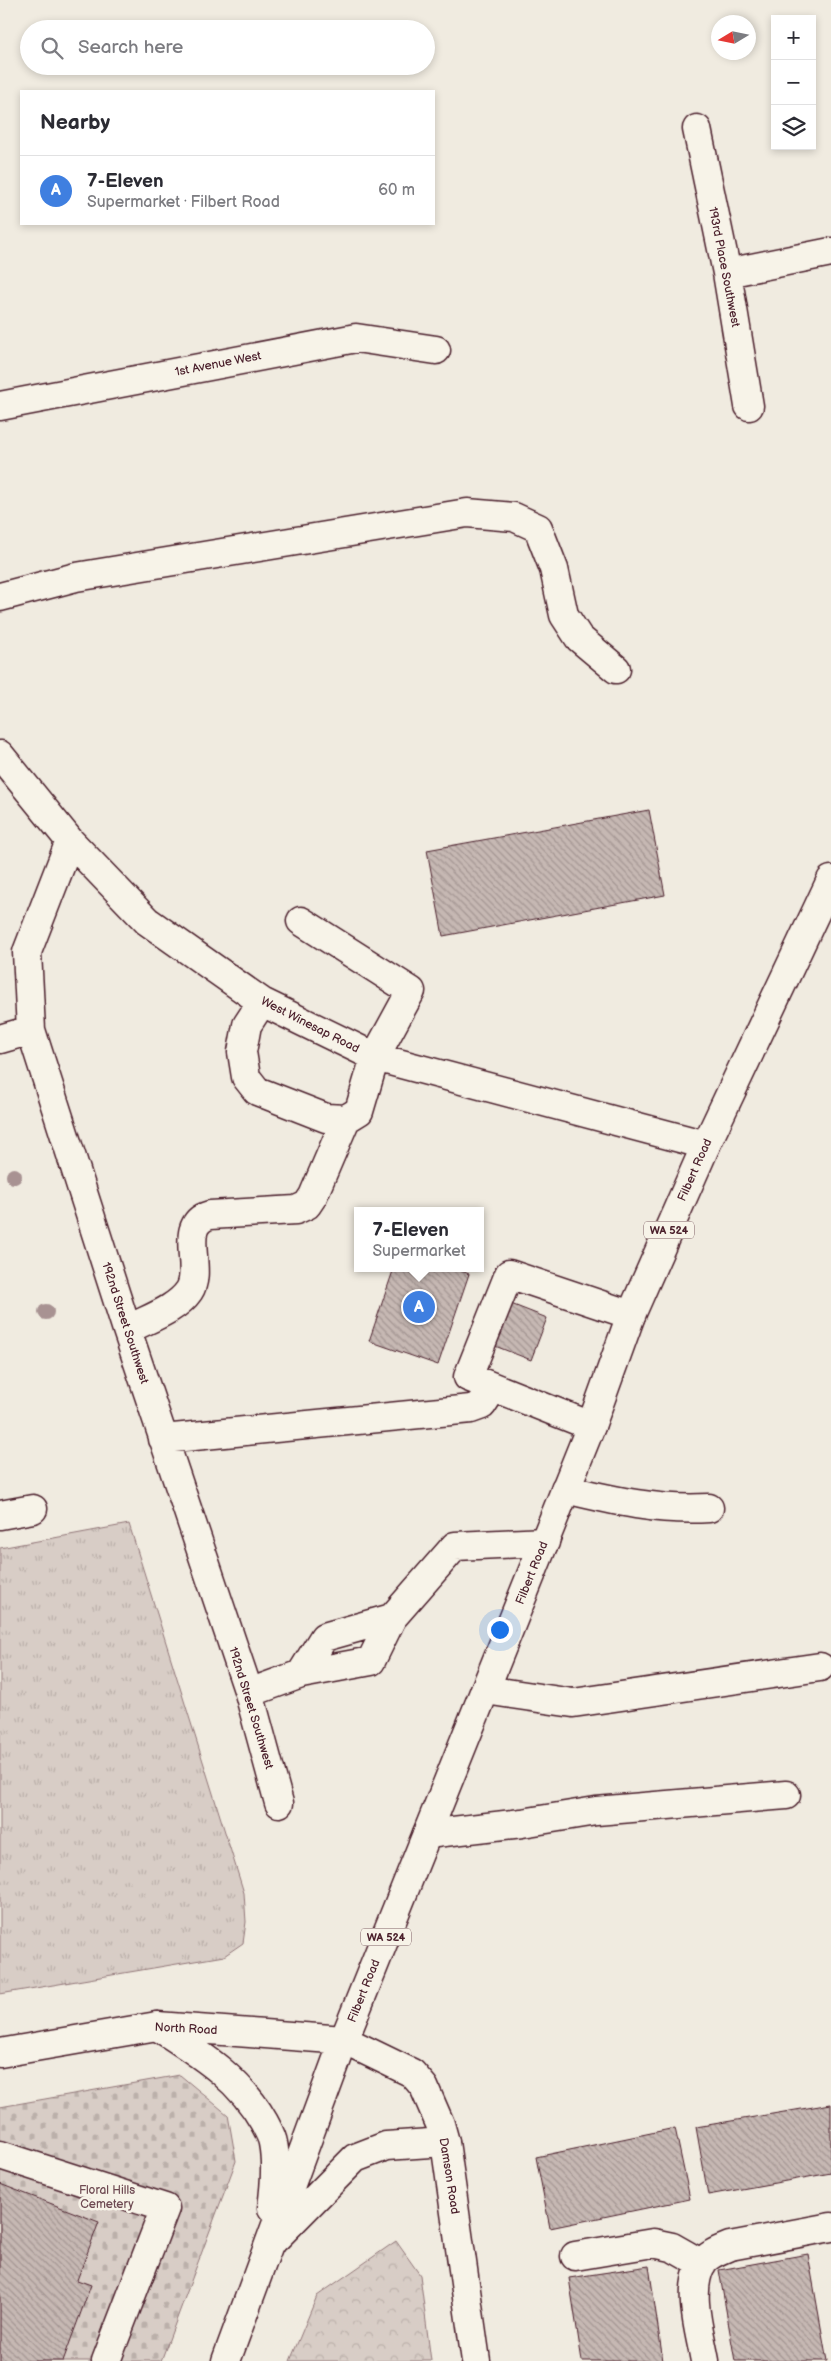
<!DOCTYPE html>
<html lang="en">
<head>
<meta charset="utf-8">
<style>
	body { margin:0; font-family:"Balsamiq Sans",sans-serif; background:#f2f2f3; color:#2b2b33 }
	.controls { position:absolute; right:15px; top:15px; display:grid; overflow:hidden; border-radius:0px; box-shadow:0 2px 8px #0003 }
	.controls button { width:45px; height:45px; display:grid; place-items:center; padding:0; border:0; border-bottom:1px solid #e1e1e2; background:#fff; color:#2b2b33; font:25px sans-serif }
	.compass { position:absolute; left:711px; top:15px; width:45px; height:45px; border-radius:50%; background:#fff; box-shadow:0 2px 8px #0003; rotate:260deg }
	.you { position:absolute; left:499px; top:1629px; width:18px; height:18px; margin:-12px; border:4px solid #fff; border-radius:50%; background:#1a73e8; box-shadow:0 0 0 8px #1a73e833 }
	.badge { display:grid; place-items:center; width:32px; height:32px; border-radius:50%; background:#7c3aed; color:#fff; font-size:16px; font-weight:700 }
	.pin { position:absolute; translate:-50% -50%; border:2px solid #fff; box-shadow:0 1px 5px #0006 }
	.popup { position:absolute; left:354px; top:1207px; width:130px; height:65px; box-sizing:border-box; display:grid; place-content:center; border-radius:0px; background:#fff; filter:drop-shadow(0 1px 4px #0005); font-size:16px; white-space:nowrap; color:#7c7c81 }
	.popup b { font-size:19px; color:#2b2b33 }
	.popup::after { content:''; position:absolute; left:50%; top:100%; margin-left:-10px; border:10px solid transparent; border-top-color:#fff }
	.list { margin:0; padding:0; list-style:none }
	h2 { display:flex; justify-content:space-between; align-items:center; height:65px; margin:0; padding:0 20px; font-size:21px }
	h2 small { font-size:16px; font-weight:400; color:#7c7c81 }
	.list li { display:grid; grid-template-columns:32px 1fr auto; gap:15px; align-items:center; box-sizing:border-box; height:70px; padding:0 20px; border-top:1px solid #e1e1e2 }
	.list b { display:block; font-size:19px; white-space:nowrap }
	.list p { margin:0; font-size:16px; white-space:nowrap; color:#7c7c81 }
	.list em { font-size:16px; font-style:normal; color:#7c7c81 }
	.icon { flex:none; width:28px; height:28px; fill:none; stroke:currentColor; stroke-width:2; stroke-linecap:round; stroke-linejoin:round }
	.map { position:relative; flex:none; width:831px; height:2361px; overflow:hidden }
	.search { position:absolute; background:#fff; box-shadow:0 2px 8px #0003; left:20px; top:20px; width:415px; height:55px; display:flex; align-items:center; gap:12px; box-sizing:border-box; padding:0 18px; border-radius:28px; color:#7c7c81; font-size:19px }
	.panel { position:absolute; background:#fff; box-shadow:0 2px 8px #0003; left:20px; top:90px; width:415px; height:135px; border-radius:0px }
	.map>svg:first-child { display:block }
	.forest { fill:url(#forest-crowns); stroke:#917678 }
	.cemetery { fill:url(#cemetery-stones); stroke:#917678 }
	.park { fill:url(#park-tufts); stroke:#917678 }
	.building { fill:url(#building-back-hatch); stroke:#4a1f2b }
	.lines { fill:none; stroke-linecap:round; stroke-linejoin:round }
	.minor-casing { stroke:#4a1f2b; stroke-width:31 }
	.major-casing { stroke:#4a1f2b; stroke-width:31 }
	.minor { stroke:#f7f3e8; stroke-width:28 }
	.major { stroke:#f7f3e8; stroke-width:28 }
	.tree { fill:#a89292 }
	.labels { text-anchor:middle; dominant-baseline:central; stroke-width:5; stroke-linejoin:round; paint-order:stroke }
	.shield { fill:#f7f3e8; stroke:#7e5f64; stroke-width:1 }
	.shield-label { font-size:11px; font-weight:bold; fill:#4a1f2b }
	.street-label { font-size:12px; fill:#4a1f2b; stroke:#f7f3e8 }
	.park-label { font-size:12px; fill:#6e4a52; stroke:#f7f3e8 }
</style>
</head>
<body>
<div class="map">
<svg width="831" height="2361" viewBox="0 0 831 2361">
	<defs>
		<pattern id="forest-crowns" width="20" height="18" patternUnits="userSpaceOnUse" patternTransform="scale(1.25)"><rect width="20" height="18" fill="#d8cdc6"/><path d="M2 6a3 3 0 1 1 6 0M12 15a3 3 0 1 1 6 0" fill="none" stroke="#bbb0aa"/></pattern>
		<pattern id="cemetery-stones" width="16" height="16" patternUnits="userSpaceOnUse" patternTransform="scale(1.25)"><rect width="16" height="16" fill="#d8cdc6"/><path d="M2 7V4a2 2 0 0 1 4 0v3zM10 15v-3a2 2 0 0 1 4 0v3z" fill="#bbb0aa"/></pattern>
		<pattern id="park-tufts" width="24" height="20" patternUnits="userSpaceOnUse" patternTransform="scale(1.25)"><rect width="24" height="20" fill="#d8cdc6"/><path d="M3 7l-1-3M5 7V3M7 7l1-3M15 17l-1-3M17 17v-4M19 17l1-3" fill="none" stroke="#bbb0aa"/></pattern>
		<pattern id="building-back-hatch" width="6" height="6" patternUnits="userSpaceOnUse" patternTransform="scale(1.25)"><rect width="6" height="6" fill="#c6b8b3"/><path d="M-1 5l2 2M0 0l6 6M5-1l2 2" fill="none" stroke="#a39592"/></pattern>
	</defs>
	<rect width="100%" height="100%" fill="#f0ebe0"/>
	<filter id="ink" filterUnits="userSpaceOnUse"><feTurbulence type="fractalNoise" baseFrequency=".02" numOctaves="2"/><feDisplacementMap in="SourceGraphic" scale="10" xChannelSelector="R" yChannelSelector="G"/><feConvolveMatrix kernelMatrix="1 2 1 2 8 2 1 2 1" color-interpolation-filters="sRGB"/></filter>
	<g filter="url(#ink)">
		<path class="forest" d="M396,2241l24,34 11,86h-141l27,-65z"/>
		<path class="cemetery" d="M180,2075l48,40 8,46 -75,200h-161v-254z"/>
		<path class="park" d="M129,1524l115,369 2,29 -3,21 -19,13 -224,38v-446z"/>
		<path class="building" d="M649,810l16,85 -222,41 -16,-86z
			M394,1268h60l15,6 -31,91 -69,-24z
			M511,1304l36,14 -16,42 -36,-14z
			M831,2104v69l-123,22 -12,-68z
			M675,2128l15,71 -140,29 -14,-71z
			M0,2184l99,38 -22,58 14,5 -28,76h-63z
			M808,2254l19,107h-92l-16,-91z
			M649,2266l14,95h-81l-13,-83z"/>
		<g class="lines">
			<g class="minor-casing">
				<path id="minor" d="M697,129l30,144 22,133
					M727,273l104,-21
					M0,406l356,-68 80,12
					M0,597l76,-20 391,-64 47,4 24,11 16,41 10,46 15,23 37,31
					M0,755l70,86 77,80 115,81 113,55 331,88
					M70,841l-43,111 4,78 96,300 122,363 30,110
					M262,1002l-15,23 -5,27 4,25 11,14 69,27 20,1 13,-8 16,-54 36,-66 -110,-70
					M0,1039l31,-9
					M127,1330c20,-11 49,-20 62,-39 15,-22 -13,-67 21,-76l86,-5 11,-5 6,-9 33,-77
					M591,1426l-123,-49 41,-103 122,41
					M163,1439l308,-30 11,-4 11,-17
					M565,1489c50,12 93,22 144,19
					M0,1515l33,-6
					M301,1674l23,-37 68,-19
					M485,1690l88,13 247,-36
					M249,1693l52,-19 70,-13 21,-43 63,-72 90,-4
					M427,1834l95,-11 74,-12 190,-16
					M0,2053l157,-27 187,14 68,33 12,14 16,37 5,18 31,219
					M0,2155l165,53 -59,153
					M575,2256l78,-13 19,4 30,17
					M705,2361c-5,-29 -18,-68 -4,-96 5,-10 19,-15 29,-19l101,-19"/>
			</g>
			<g class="major-casing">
				<path id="major" d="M157,2026c41,27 82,51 107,96 3,6 8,14 9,21 4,21 2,43 -1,65
					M276,2238l79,-80 31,-12 59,-4
					M226,2361l118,-321 247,-614 40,-111 75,-170 125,-265"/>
			</g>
			<use href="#minor" class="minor"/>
			<use href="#major" class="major"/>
		</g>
		<g class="tree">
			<circle cx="14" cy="1176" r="8"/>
			<circle cx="46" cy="1312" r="8"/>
		</g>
	</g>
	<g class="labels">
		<g class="shield">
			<rect x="644" y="1221.5" width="50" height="17" rx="4"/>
			<rect x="361" y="1928.5" width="50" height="17" rx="4"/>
		</g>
		<g class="shield-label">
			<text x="669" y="1230">WA 524</text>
			<text x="386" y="1937">WA 524</text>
		</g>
		<g class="street-label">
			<text transform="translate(724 267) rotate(79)">193rd Place Southwest</text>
			<text transform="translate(218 364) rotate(-11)">1st Avenue West</text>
			<text transform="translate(310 1025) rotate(27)">West Winesap Road</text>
			<text transform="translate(695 1170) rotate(-66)">Filbert Road</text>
			<text transform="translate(125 1323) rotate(72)">192nd Street Southwest</text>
			<text transform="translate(532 1573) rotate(-68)">Filbert Road</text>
			<text transform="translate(251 1708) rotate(73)">192nd Street Southwest</text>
			<text transform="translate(364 1991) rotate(-68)">Filbert Road</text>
			<text transform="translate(186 2029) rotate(3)">North Road</text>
			<text transform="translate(449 2176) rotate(81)">Damson Road</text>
		</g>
		<g class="park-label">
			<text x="107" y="2190">Floral Hills<tspan x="107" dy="14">Cemetery</tspan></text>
		</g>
	</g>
</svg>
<div class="controls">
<button>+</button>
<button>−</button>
<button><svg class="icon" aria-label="layers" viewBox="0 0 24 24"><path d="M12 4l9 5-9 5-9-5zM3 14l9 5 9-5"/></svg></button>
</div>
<svg class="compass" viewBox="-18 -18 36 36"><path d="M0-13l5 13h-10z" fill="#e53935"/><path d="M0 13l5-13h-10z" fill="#7c7c81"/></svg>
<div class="you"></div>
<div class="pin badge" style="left:419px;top:1307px;background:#3f7fe0">A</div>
<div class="popup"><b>7-Eleven</b>Supermarket</div>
<div class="search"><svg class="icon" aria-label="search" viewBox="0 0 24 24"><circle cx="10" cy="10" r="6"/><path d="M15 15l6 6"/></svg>Search here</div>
<section class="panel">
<h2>Nearby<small></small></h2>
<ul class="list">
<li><span class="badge" style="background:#3f7fe0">A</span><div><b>7-Eleven</b><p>Supermarket · Filbert Road</p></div><em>60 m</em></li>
</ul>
</section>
</div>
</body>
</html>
